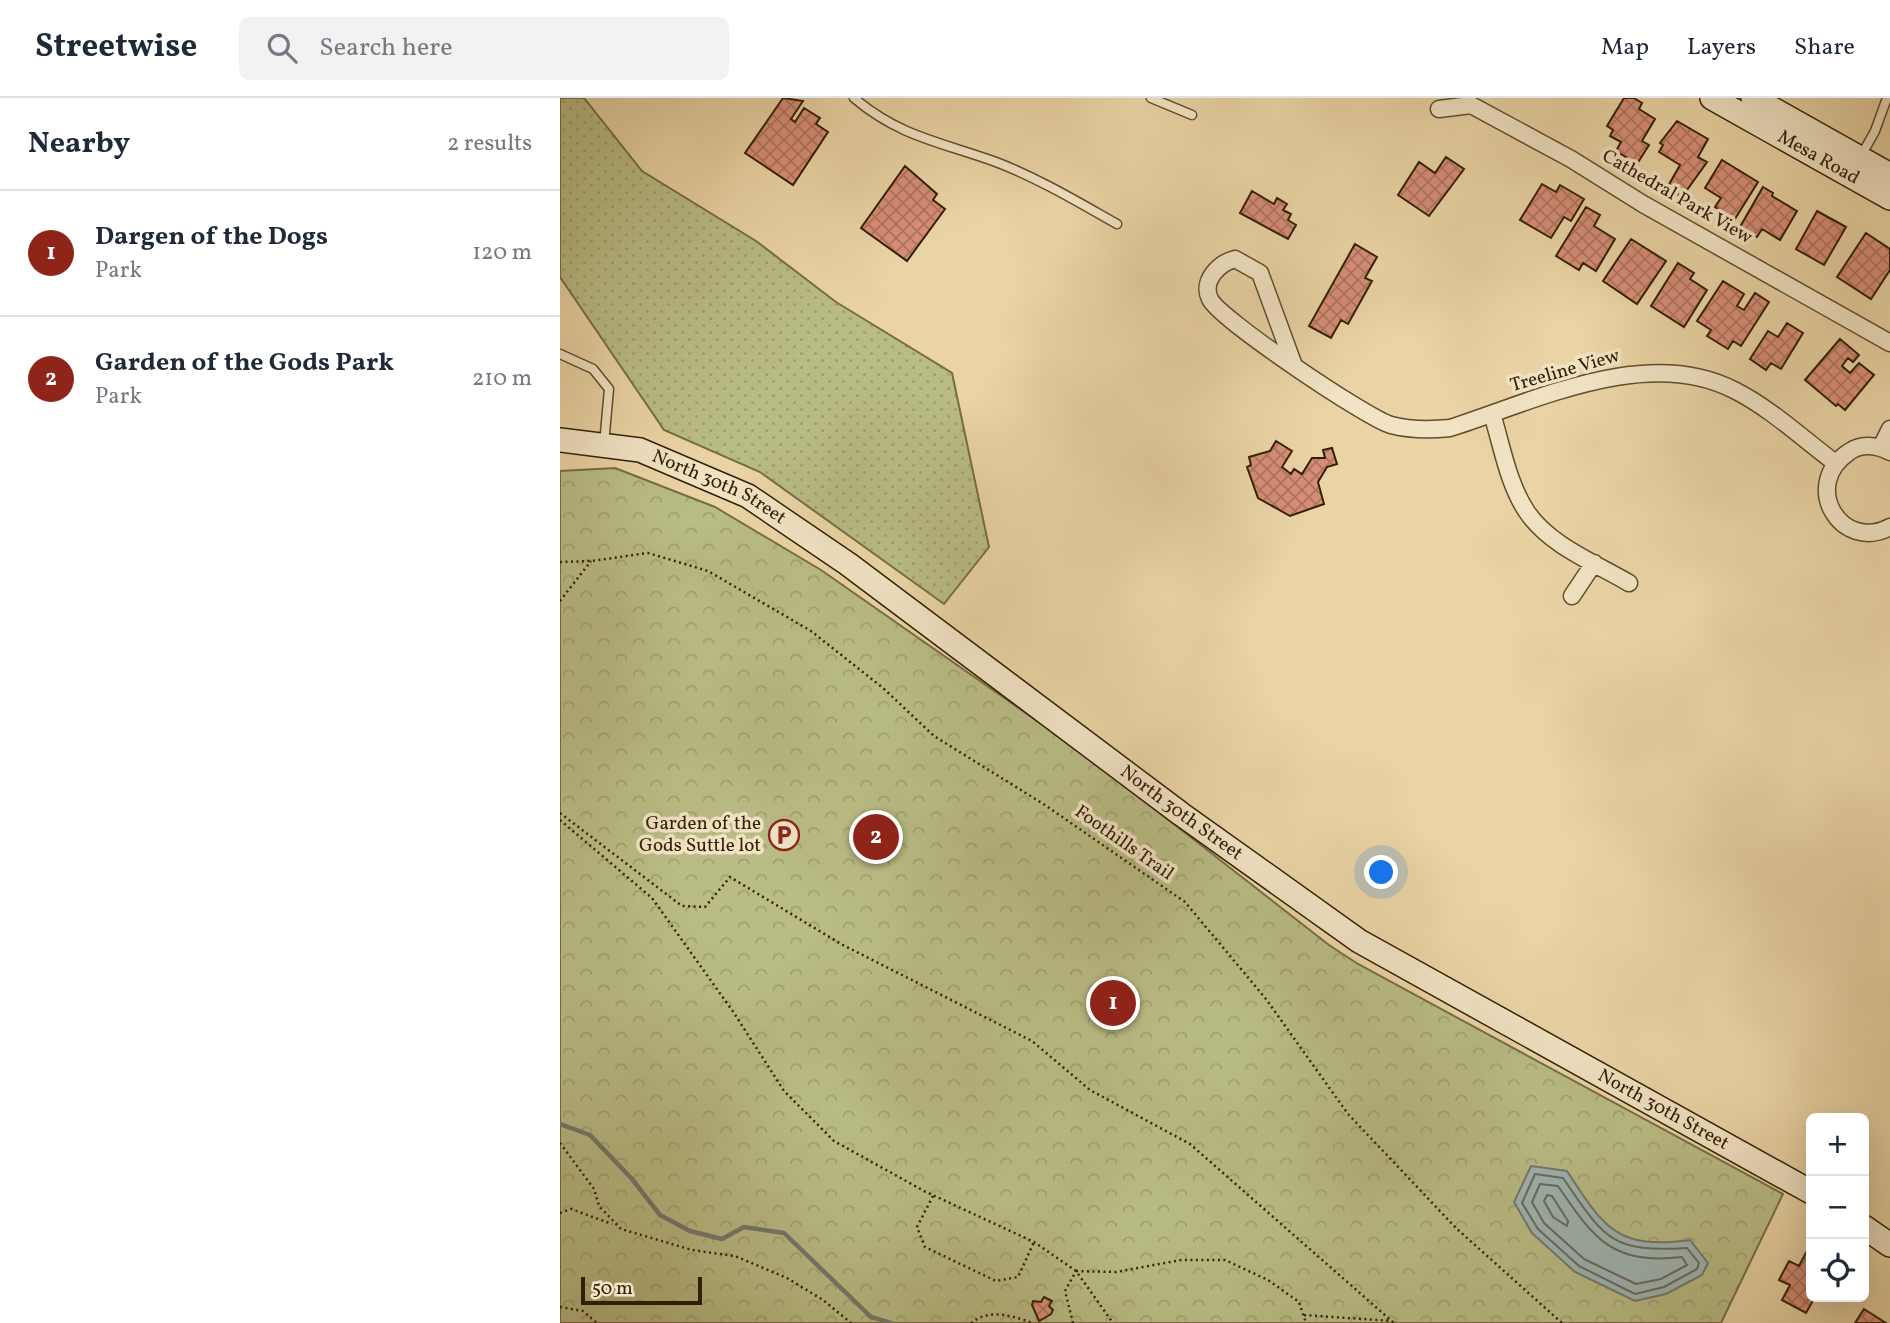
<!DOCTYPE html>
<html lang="en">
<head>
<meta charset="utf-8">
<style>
	body { margin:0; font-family:Vollkorn,serif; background:#f2f2f3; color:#1f2937 }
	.controls { position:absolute; right:21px; bottom:21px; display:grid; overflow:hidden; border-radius:10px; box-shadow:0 7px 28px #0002 }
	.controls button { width:63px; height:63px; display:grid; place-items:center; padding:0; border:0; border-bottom:2px solid #e0e1e3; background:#fff; color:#1f2937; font:35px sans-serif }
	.scale { position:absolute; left:21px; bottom:18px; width:121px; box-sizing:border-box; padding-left:7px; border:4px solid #332004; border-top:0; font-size:19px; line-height:24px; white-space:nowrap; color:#332004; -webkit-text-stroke:5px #f1e3c4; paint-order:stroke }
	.you { position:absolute; left:822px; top:775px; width:24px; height:24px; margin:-18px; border:5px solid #fff; border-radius:50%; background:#1a73e8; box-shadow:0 0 0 10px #1a73e833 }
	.badge { display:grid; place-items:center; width:46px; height:46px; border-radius:50%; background:#8f2418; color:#fff; font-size:23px; font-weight:700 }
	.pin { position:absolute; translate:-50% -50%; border:4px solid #fff; box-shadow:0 2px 7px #0006 }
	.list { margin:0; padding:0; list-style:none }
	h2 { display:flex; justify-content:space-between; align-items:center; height:91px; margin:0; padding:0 28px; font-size:30px }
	h2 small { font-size:23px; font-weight:400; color:#747a83 }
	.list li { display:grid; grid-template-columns:46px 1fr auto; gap:21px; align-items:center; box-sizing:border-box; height:126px; padding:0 28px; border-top:2px solid #e0e1e3 }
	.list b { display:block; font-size:26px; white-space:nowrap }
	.list p { margin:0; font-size:23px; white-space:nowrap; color:#747a83 }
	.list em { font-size:23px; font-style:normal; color:#747a83 }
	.icon { flex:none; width:38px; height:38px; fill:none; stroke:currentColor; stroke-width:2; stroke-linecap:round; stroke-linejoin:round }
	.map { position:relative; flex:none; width:1330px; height:1225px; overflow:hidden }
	header { display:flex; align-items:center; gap:42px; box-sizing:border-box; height:98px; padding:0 35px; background:#fff; border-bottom:2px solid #e0e1e3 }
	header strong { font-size:33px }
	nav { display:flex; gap:38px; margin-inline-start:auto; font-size:24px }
	.search { width:490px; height:63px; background:#f2f2f3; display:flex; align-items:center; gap:18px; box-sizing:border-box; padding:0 24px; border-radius:10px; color:#747a83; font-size:26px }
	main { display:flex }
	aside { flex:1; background:#fff }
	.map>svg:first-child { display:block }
	.grass { fill:url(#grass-dots); stroke:#766e44; stroke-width:2 }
	.park { fill:url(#park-crowns); stroke:#766e44; stroke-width:2 }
	.water { fill:#9eb5b3; stroke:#73796d; stroke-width:2 }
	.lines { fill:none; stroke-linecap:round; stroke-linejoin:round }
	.shore { stroke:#686a5c; stroke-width:2 }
	.stream { stroke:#73796d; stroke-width:4.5 }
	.building { fill:url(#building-cross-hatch); stroke:#332004; stroke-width:2 }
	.lane-casing { stroke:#614d2c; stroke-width:11 }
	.street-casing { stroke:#614d2c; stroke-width:19 }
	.secondary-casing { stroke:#332004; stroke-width:26 }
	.path { stroke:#332004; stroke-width:2.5; stroke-dasharray:2 3.5; stroke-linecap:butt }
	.lane { stroke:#f1e3c4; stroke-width:8 }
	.street { stroke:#f1e3c4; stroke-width:16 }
	.secondary { stroke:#f1e3c4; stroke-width:23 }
	.labels { text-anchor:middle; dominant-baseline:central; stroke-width:7; stroke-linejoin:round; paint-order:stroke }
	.street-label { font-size:19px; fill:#332004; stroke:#f1e3c4 }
	.poi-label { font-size:19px; fill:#332004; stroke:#f1e3c4; text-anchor:end }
</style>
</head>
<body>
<header>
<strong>Streetwise</strong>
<div class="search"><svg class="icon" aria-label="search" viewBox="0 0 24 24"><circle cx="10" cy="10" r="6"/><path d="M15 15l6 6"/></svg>Search here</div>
<nav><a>Map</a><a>Layers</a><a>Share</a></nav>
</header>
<main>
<aside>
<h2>Nearby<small>2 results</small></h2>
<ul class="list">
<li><span class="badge">1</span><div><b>Dargen of the Dogs</b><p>Park</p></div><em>120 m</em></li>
<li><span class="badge">2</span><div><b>Garden of the Gods Park</b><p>Park</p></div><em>210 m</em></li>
</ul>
</aside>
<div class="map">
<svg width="1330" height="1225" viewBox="0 0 1330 1225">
	<defs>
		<pattern id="grass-dots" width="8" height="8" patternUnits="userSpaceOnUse" patternTransform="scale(1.75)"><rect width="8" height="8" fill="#b9bc85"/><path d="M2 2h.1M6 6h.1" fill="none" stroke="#a0a171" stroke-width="1.8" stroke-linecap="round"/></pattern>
		<pattern id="park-crowns" width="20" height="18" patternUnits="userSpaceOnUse" patternTransform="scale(1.75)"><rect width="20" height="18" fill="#b9bc85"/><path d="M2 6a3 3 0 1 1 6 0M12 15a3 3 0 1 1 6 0" fill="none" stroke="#a0a171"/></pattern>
		<pattern id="building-cross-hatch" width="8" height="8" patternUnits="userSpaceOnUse" patternTransform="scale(1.75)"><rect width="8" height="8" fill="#d78e78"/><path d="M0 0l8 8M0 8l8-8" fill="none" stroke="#af7460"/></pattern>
	</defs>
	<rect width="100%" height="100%" fill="#ead4a5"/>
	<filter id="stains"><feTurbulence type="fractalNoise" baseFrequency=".00286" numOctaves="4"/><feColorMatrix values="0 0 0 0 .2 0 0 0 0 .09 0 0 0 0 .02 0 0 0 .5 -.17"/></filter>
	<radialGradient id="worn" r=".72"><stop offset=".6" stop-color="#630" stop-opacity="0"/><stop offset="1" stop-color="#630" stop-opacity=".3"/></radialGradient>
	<path class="grass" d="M0,0h24l58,73 114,70 80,61 116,71 37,174 -45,57 -184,-132 -96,-42 -104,-153z"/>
	<path class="park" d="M55,370l100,39 106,63 258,180 250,195 29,19 425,230 -62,129h-1161v-852z"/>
	<path class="water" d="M971,1068l36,5c37,57 50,79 123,69l18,23 -6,12 -36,19 -31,7 -60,-29 -43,-39 -18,-31z"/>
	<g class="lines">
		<path class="shore" d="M975,1076l28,4c41,60 48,75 124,70l12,15 -2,6 -33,18 -29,7 -56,-28 -41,-37 -16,-26z
			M980,1086l18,2c36,53 54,79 124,71l5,8 -26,14 -25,5 -52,-25 -40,-36 -12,-21z
			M987,1097l5,1 16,25 -1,5 -14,-9 -9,-16z"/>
		<path class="stream" d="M0,1026l30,11 42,44 28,36 30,16 32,8 22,-12 40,6 87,84 20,6"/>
	</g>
	<path class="building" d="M223,0l20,3 -12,18 4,3 9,-14 16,10 -4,6 12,8 -35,53 -48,-32z
		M1064,0h10l8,5 -3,6 16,10 -13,22 7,4 -12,19 -21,-13 5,-9 -11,-6 3,-6 -6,-4z
		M1117,23l31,18 -10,18 9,5 -25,35 -15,-9 13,-23 -21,-13 4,-7 -3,-2z
		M886,59l18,12 -35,47 -31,-21 21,-33 16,11z
		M1162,62l36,22 -23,37 -20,-12 6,-9 -16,-10z
		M345,68l32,28 -4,6 12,9 -38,52 -46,-33z
		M982,86l14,8 4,-7 24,14 -13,22 -7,-4 -13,21 -31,-18z
		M1203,89l10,6 -1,3 25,15 -17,29 -18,-11 -5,8 -17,-10z
		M692,93l22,13 3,-6 10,6 -4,6 8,4 -3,6 8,5 -8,14 -48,-26z
		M1026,109l14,8 -6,11 21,13 -19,32 -13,-8 -4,7 -23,-14z
		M1257,113l29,16 -22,38 -28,-16z
		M1306,135l24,16v21l-19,29 -34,-22z
		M1071,141l35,22 -29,43 -34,-23z
		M795,146l22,13 -12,21 7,3 -24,43 -7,-4 -10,18 -22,-12z
		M1118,165l16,10 -4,6 17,11 -23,37 -33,-21z
		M1163,183l21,13 -7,12 7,4 11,-17 14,9 -28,44 -8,-5 -5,8 -21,-13 4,-6 -14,-9z
		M1227,225l16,10 -22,36 -10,-6 -5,7 -16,-11 18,-28 10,6z
		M1280,241l19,16 -6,7 -5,-4 -6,8 8,7 9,-10 15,12 -29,35 -7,-6 -2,2 -31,-26z
		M716,343l16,10 -10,16 9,7 3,-5 8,5 10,-16h13l-2,-8 9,-2 5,16 -10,3 -9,15 6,22 -34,12 -32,-18 -11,-31 4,-2 -2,-8 21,-6z
		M1248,1151l3,2v46h4l-9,16 -24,-13 8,-15 -11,-5 10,-19 10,5z
		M484,1199l8,4 -3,5 4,4 -2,4 -12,7 -7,-16 1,-4 8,1z
		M1304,1211l22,14h-31z"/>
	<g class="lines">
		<g class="lane-casing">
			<path id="lane" d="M294,0c46,39 87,44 142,64 42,16 82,40 121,62
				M591,0l41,17
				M1301,58l14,-25 12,-33
				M0,256l33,15 16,20 -5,55"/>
		</g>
		<g class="street-casing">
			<path id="street" d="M879,11l32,-4 100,54 72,45 247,139
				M733,265l-33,-90 -25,-14c-16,4 -34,22 -25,40 8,19 158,120 181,126 19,5 39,5 59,3 85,-27 197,-83 284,-38 36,18 68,48 100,72
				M932,316c10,32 16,70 35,98 22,33 68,51 102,71
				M1321,349l9,-18
				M1330,354c-13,-7 -29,-9 -41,0 -49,33 -8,101 41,75
				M1012,498l22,-33"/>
		</g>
		<g class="secondary-casing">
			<g id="secondary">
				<path id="s1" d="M1152,0l178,100"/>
				<path d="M1193,0l137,77"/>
				<path id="s2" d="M0,342l80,10 108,46 100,68 333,250 178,127 452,251"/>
				<path d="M1304,1129l26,18"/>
			</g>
		</g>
		<path class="path" d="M0,464l31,-1 57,-8 60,18 103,60 72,57 51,48 111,69 140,97 81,97 82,115 109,115 105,94
			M0,503l31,-40
			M0,715l122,93 23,1 25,-30 111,67 191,97 58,49 100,54 204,179
			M0,722l92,78 82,115 50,78 50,50 90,50 110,51 42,29 37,52
			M0,1045l34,46 5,17 22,23 71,21 43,6 52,22 36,22 28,23
			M373,1098l-16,31 8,20 71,34 22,-4 16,-35
			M0,1115l11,-4 41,15
			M516,1173l40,1 65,-12h44l43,20 31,22 7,21
			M0,1209l23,4 14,12
			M744,1217l88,6
			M411,1225c19,-15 41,-7 62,0
			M513,1225l-8,-32 11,-20"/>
		<use href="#lane" class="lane"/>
		<use href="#street" class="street"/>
		<use href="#secondary" class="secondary"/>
	</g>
	<defs>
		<g id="parking-ring" transform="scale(1.575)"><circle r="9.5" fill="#f1e3c4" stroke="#8f2418" stroke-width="1.5"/><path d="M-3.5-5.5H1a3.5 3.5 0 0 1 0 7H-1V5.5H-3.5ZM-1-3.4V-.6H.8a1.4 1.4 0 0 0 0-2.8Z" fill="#8f2418"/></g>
	</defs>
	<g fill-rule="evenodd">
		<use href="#parking-ring" x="224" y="737"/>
	</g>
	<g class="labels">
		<g class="street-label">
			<text stroke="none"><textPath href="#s1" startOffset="122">Mesa Road</textPath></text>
			<text transform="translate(1117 99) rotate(30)">Cathedral Park View</text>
			<text transform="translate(1005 273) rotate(-16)">Treeline View</text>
			<text stroke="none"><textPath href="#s2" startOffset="168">North 30th Street</textPath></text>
			<text stroke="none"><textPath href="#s2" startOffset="735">North 30th Street</textPath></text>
			<text transform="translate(564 745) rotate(35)">Foothills Trail</text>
			<text stroke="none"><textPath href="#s2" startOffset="1302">North 30th Street</textPath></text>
		</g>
		<g class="poi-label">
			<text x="201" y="726">Garden of the<tspan x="201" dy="22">Gods Suttle lot</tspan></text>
		</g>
	</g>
	<rect width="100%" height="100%" filter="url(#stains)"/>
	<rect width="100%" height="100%" fill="url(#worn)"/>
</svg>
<div class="controls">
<button>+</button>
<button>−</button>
<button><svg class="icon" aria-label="locate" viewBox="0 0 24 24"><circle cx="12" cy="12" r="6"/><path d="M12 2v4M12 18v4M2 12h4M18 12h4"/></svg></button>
</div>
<div class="scale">50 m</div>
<div class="you"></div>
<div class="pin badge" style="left:553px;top:905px">1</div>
<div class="pin badge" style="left:316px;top:739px">2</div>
</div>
</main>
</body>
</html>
